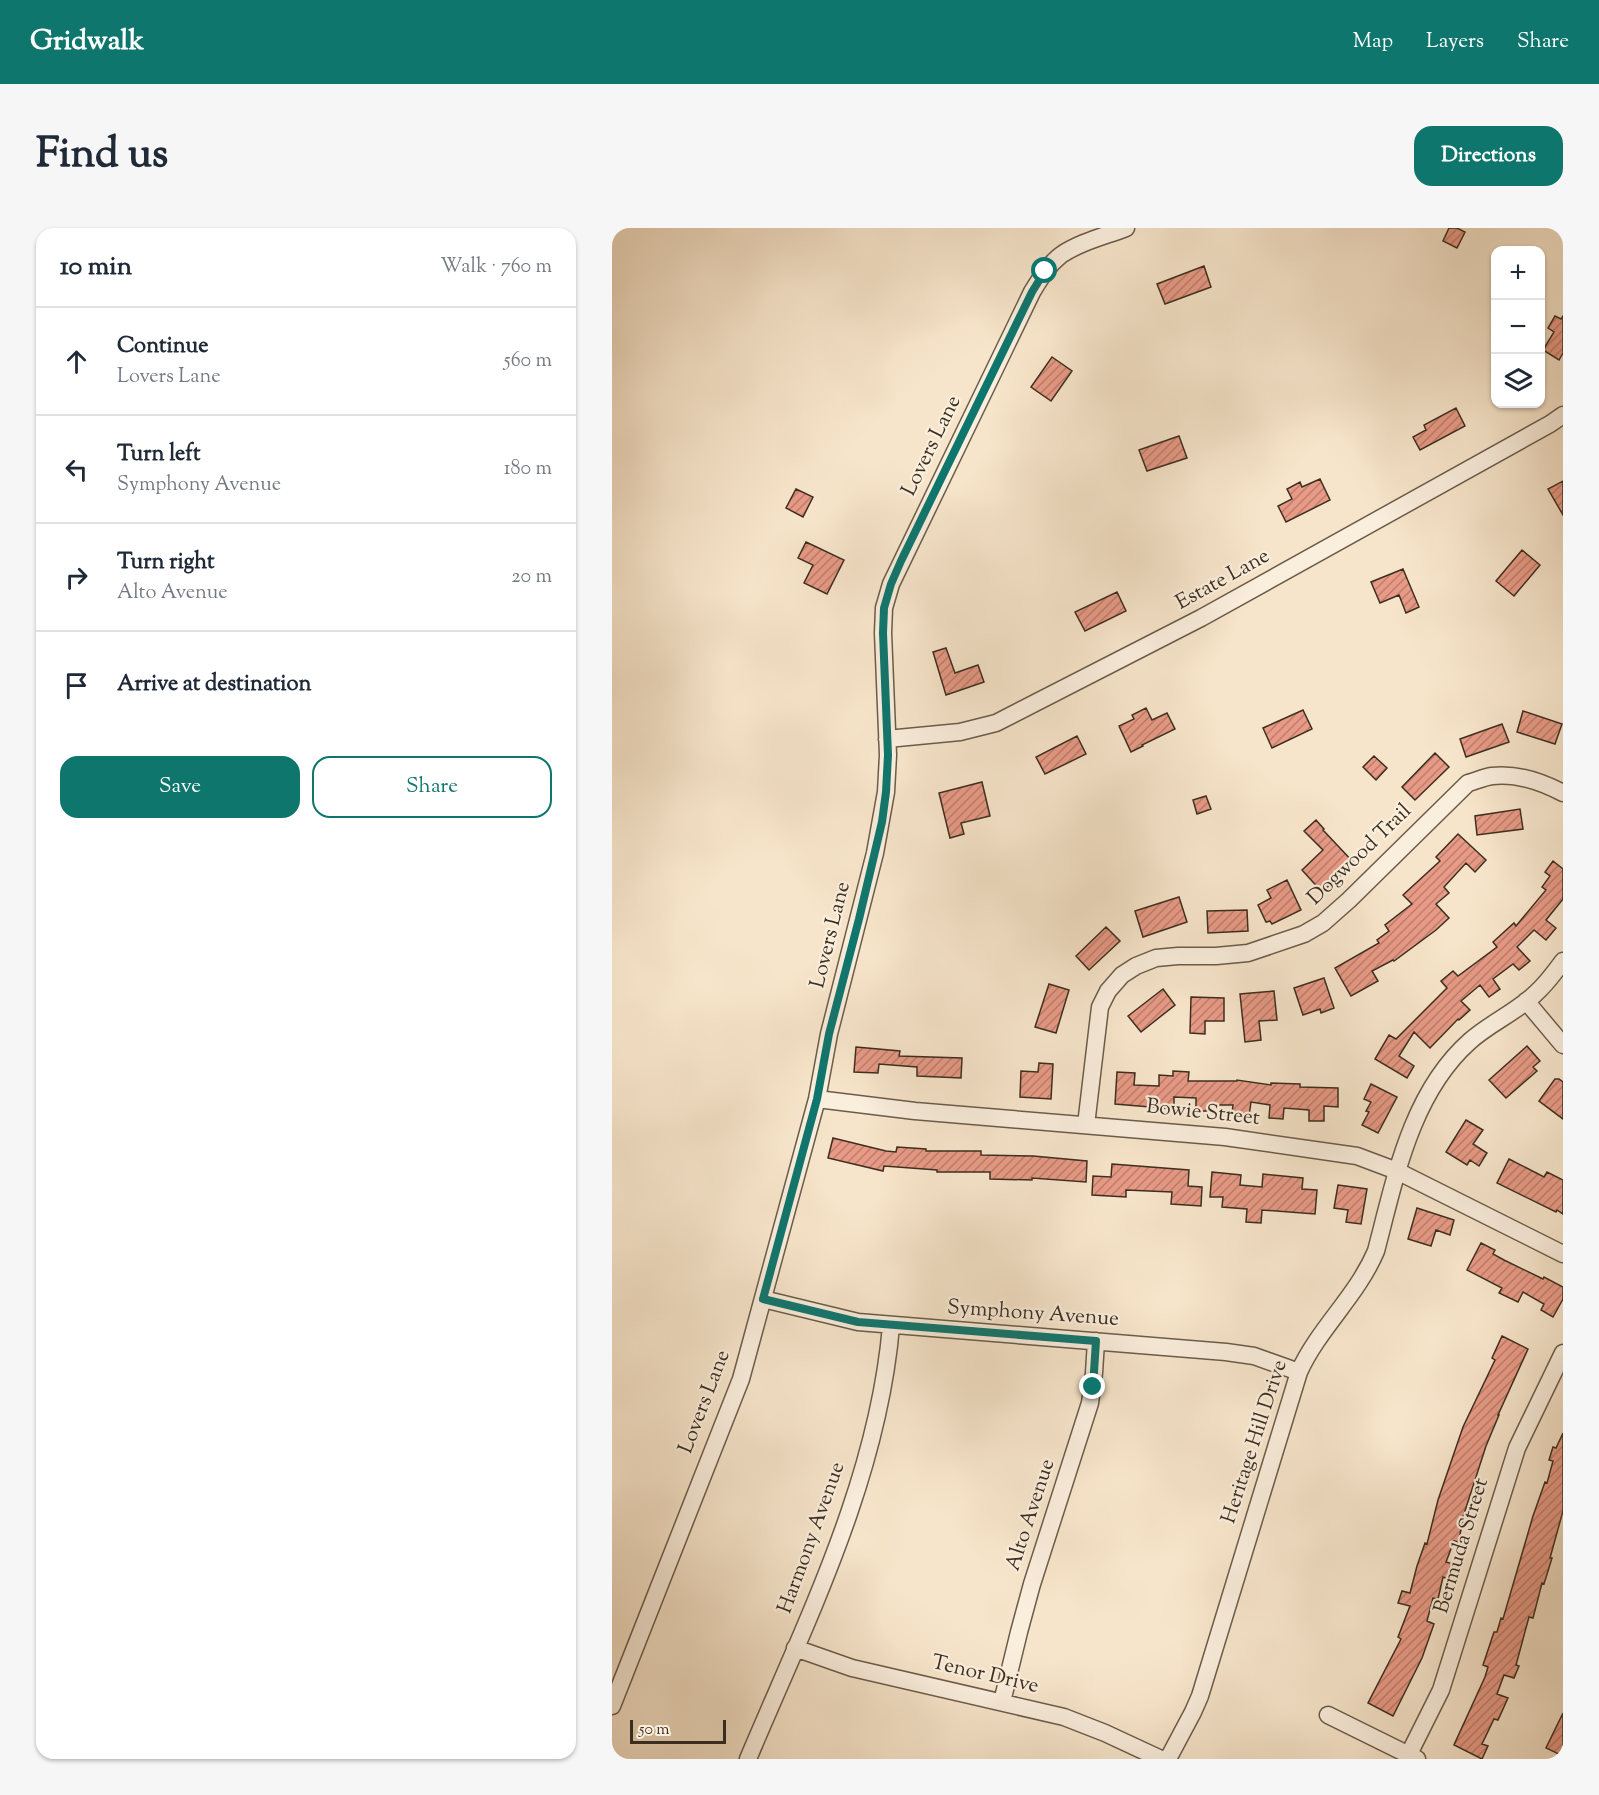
<!DOCTYPE html>
<html lang="en">
<head>
<meta charset="utf-8">
<style>
	body { margin:0; font-family:"Sorts Mill Goudy",serif; background:#f6f6f7; color:#1f2937 }
	.controls { position:absolute; right:18px; top:18px; display:grid; overflow:hidden; border-radius:12px; box-shadow:0 2px 4px #0004 }
	.controls button { width:54px; height:54px; display:grid; place-items:center; padding:0; border:0; border-bottom:2px solid #e0e1e3; background:#fff; color:#1f2937; font:30px sans-serif }
	.scale { position:absolute; left:18px; bottom:15px; width:96px; box-sizing:border-box; padding-left:6px; border:3px solid #3c2e1f; border-top:0; font-size:16px; line-height:21px; white-space:nowrap; color:#3c2e1f; -webkit-text-stroke:4px #faeedd; paint-order:stroke }
	.stop { position:absolute; width:18px; height:18px; margin:-14px; border:4px solid #0f766e; border-radius:50%; background:#fff }
	.stop.end { background:#0f766e; border-color:#fff; box-shadow:0 2px 6px #0008 }
	.list { margin:0; padding:0; list-style:none }
	h2 { display:flex; justify-content:space-between; align-items:center; height:78px; margin:0; padding:0 24px; font-size:26px }
	h2 small { font-size:20px; font-weight:400; color:#747a83 }
	.list li { display:grid; grid-template-columns:39px 1fr auto; gap:18px; align-items:center; box-sizing:border-box; height:108px; padding:0 24px; border-top:2px solid #e0e1e3 }
	.list b { display:block; font-size:22px; white-space:nowrap }
	.list p { margin:0; font-size:20px; white-space:nowrap; color:#747a83 }
	.list em { font-size:20px; font-style:normal; color:#747a83 }
	.actions { display:flex; gap:12px; padding:18px 24px }
	.actions a { flex:1; padding:14px 0; border:2px solid #0f766e; border-radius:18px; text-align:center; font-size:21px; color:#0f766e }
	.actions .main { background:#0f766e; color:#fff }
	.icon { flex:none; width:33px; height:33px; fill:none; stroke:currentColor; stroke-width:2; stroke-linecap:round; stroke-linejoin:round }
	.map { position:relative; flex:none; width:951px; height:1531px; overflow:hidden; border-radius:18px }
	header { display:flex; align-items:center; gap:36px; box-sizing:border-box; height:84px; padding:0 30px; background:#0f766e; color:#fff }
	header strong { font-size:28px }
	nav { display:flex; gap:33px; margin-inline-start:auto; font-size:21px }
	.intro { display:flex; align-items:center; justify-content:space-between; box-sizing:border-box; height:144px; padding:0 36px }
	h1 { margin:0; font-size:42px }
	.button { padding:15px 27px; border-radius:18px; background:#0f766e; color:#fff; font-size:21px; font-weight:700 }
	main { display:flex; gap:36px; padding:0 36px }
	aside { flex:1; background:#fff; border-radius:18px; box-shadow:0 2px 4px #0004 }
	.map>svg:first-child { display:block }
	.building { fill:url(#building-hatch); stroke:#3c2e1f; stroke-width:1.5 }
	.lines { fill:none; stroke-linecap:round; stroke-linejoin:round }
	.minor-casing { stroke:#6b5c4a; stroke-width:19 }
	.minor { stroke:#faeedd; stroke-width:16 }
	.route { stroke:#0f766e; stroke-width:8 }
	.labels { text-anchor:middle; dominant-baseline:central; stroke-width:4.5; stroke-linejoin:round; paint-order:stroke }
	.street-label { font-size:21px; fill:#3c2e1f; stroke:#faeedd }
</style>
</head>
<body>
<header>
<strong>Gridwalk</strong>
<nav><a>Map</a><a>Layers</a><a>Share</a></nav>
</header>
<div class="intro"><h1>Find us</h1><a class="button">Directions</a></div>
<main>
<aside>
<h2>10 min<small>Walk · 760 m</small></h2>
<ul class="list">
<li><svg class="icon" aria-label="ahead" viewBox="0 0 24 24"><path d="M12 20V5M6 11l6-6 6 6"/></svg><div><b>Continue</b><p>Lovers Lane</p></div><em>560 m</em></li>
<li><svg class="icon" aria-label="left" viewBox="0 0 24 24"><path d="M17 20v-9H6M10 6l-5 5 5 5"/></svg><div><b>Turn left</b><p>Symphony Avenue</p></div><em>180 m</em></li>
<li><svg class="icon" aria-label="right" viewBox="0 0 24 24"><path d="M7 20v-9h11M14 6l5 5-5 5"/></svg><div><b>Turn right</b><p>Alto Avenue</p></div><em>20 m</em></li>
<li><svg class="icon" aria-label="arrive" viewBox="0 0 24 24"><path d="M6 21V4h12l-3 4 3 4H6"/></svg><div><b>Arrive at destination</b></div></li>
</ul>
<div class="actions"><a class="main">Save</a><a>Share</a></div>
</aside>
<div class="map">
<svg width="951" height="1531" viewBox="0 0 951 1531">
	<defs>
		<pattern id="building-hatch" width="6" height="6" patternUnits="userSpaceOnUse" patternTransform="scale(1.5)"><rect width="6" height="6" fill="#e89a86"/><path d="M-1 1l2-2M0 6l6-6M5 7l2-2" fill="none" stroke="#bd7e6d"/></pattern>
	</defs>
	<rect width="100%" height="100%" fill="#f7e5cb"/>
	<filter id="stains"><feTurbulence type="fractalNoise" baseFrequency=".00333" numOctaves="4"/><feColorMatrix values="0 0 0 0 .2 0 0 0 0 .09 0 0 0 0 .02 0 0 0 .5 -.17"/></filter>
	<radialGradient id="worn" r=".72"><stop offset=".6" stop-color="#630" stop-opacity="0"/><stop offset="1" stop-color="#630" stop-opacity=".3"/></radialGradient>
	<path class="building" d="M837,0h8l8,4 -8,16 -14,-7z
		M592,38l7,21 -46,17 -8,-20z
		M943,88l6,3 2,-3v37l-4,7 -16,-10 11,-18 -6,-4z
		M440,129l20,14 -21,30 -20,-14z
		M844,180l9,18 -45,24 -7,-13 13,-7 -2,-5z
		M567,208l8,22 -40,13 -8,-21z
		M708,251l10,21 -44,22 -8,-16 14,-7 -5,-10 13,-7 2,5z
		M951,253v34l-15,-26z
		M184,261l17,8 -10,20 -17,-9z
		M194,314l38,18 -17,34 -23,-11 9,-18 -15,-7z
		M910,322l18,15 -26,31 -18,-15z
		M791,341l16,38 -13,6 -7,-18 -19,8 -9,-21z
		M505,364l9,19 -41,20 -10,-19z
		M334,420l9,25 23,-8 6,17 -38,13 -13,-43z
		M534,480l6,12 15,-7 8,16 -33,16 1,1 -12,6 -12,-26 15,-7 -2,-4z
		M691,482l9,19 -40,19 -9,-20z
		M911,483l39,13 -7,20 -38,-12z
		M890,496l7,18 -43,15 -6,-18z
		M465,508l9,18 -41,20 -9,-17z
		M823,525l14,14 -34,33 -13,-13z
		M762,528l13,12 -11,12 -13,-13z
		M370,554l8,34 -29,7 3,11 -14,4 -11,-45z
		M594,568l5,13 -14,5 -4,-14z
		M908,581l3,20 -46,6 -2,-19z
		M704,592l8,9 -1,1 31,33 -32,29 -20,-22 21,-20 -19,-19z
		M846,606l28,26 -11,12 -9,-9 -22,24 5,6 -13,11 13,14 -13,12 -42,31 -1,-1 -21,11 6,10 -27,15 -16,-28 44,-25 -2,-3 12,-9 -4,-6 27,-21 -9,-9 37,-34 -4,-4z
		M941,633l10,8v30l-17,21 10,8 -10,12 -12,-10 -17,17 13,14 -11,9 -6,-6 -20,15 7,10 -11,8 -9,-12 -19,16 9,9 -11,10 -1,-1 -28,29 -16,-16 -15,24 15,10 -7,12 -32,-19 14,-24 7,4 51,-51 -6,-7 12,-10 5,5 39,-29 -4,-5 21,-19 2,3 30,-36 -4,-3 8,-11 -5,-4z
		M675,652l14,30 -29,14 -2,-3 -4,1 -8,-17 13,-7 -4,-8z
		M567,669l8,25 -44,15 -8,-26z
		M635,682l1,21 -40,2 -1,-22z
		M494,699l14,14 -31,29 -13,-14z
		M712,750l10,30 -13,5 -1,-4 -17,6 -9,-27z
		M437,756l20,6 -13,43 -21,-6z
		M551,761l12,16 -34,27 -13,-16z
		M662,763l3,29 -18,1 2,19 -16,2 -5,-48z
		M579,769l33,1v23h-19v13l-15,-1z
		M915,818l13,15 -7,6 4,4 -31,27 -17,-18z
		M244,819l44,4 -1,5 63,2 -1,20 -44,-2v-9l-38,-3 -1,9 -24,-1z
		M427,835l14,1 -2,35 -31,-2 1,-26 17,1z
		M561,843l16,1 -1,9h49v-1l34,5v-2l29,1v3l38,1v19l-14,-1v15h-15v-11l-25,-2 -1,11 -14,-1 1,-13 -19,-3 -2,14 -17,-3 1,-8h-23l-1,6h-13v-13l-22,-1v12l-59,-5 2,-32 18,1 -1,12 25,1v-11l14,1z
		M943,851h4l4,3v37l-24,-18z
		M759,856l26,13 -19,36 -16,-8 7,-13 -3,-1 5,-9 -7,-3z
		M854,892l17,10 -10,14 14,9 -8,13 -9,-6 -3,5 -21,-13z
		M221,910l53,13 10,1 1,-5 29,2v2h55v4l52,1 54,5 -1,21 -54,-4v2l-42,-1v-7h-53v-2l-53,-4 -1,5 -55,-13z
		M897,931l35,18 3,-5 16,8v34l-6,-4 -1,2 -59,-29z
		M500,936l77,6 -1,16 14,1 -1,19 -30,-2 1,-12 -46,-2v7l-34,-2 1,-19 18,1z
		M600,944l29,3 -1,10 22,2 1,-13 40,4 -1,11 15,1 -2,24 -53,-4 -1,13 -15,-1 1,-13 -25,-2 1,-10h-13z
		M726,957l29,4 -6,35 -15,-2 2,-12 -14,-2z
		M805,980l37,12 -4,15 -14,-5 -5,16 -23,-7z
		M869,1015l14,7 -2,4 11,6 39,19 1,-2 19,10v12l-10,18 -12,-7 3,-6 -21,-12 -5,10 -19,-9 3,-5 -35,-18z
		M890,1108l26,13 -30,66h1l-13,31 -23,71 1,1 -6,24 -4,-1 -8,21 7,2 -5,15 -5,-2 -5,22 -5,-1 -6,23 7,3 -12,34 -29,58 -25,-13 33,-64 -3,-2 12,-31 -12,-3 4,-12 8,2 7,-27 8,-23 2,1 11,-44 25,-73 32,-67 -3,-2z
		M951,1205v78l-13,47h2l-8,26 -2,-1 -9,35 -4,-1 -13,48 3,1 -5,12 -10,-3 -7,19 11,4 -10,22 -4,-1 -12,25 6,2 -6,13 -28,-14 31,-68 3,-10 -5,-2 11,-33h3l4,-14 2,1 30,-103 12,-34 2,1 6,-22 -4,-1 4,-13 3,1z
		M951,1485v43l-17,-8z"/>
	<g class="lines">
		<g class="minor-casing">
			<path id="minor" d="M275,511l73,-7 36,-9 205,-105 349,-194 13,-9
				M914,773l37,44
				M205,871l98,12 310,26 132,19 40,15 166,83
				M474,897l14,-118 8,-16 14,-16 14,-9 20,-8 22,-2h38l32,-3 56,-19 19,-11 26,-23 119,-117c8,-2 16,-6 24,-7 24,-3 50,6 71,17
				M151,1071l95,23 368,30 28,4 45,16
				M183,1420l57,20 212,49 41,16 56,26
				M390,1474l17,-70 13,-48 58,-181 4,-30 2,-32
				M0,1478l129,-327 76,-280 12,-65 46,-181 11,-61 2,-37 -5,-122 1,-25 7,-24 141,-292c8,-13 16,-27 29,-37 19,-13 44,-19 65,-27
				M716,1487l89,44
				M797,1526l32,-64 76,-242 46,-95
				M136,1531c59,-140 130,-280 143,-433
				M556,1531l25,-47 7,-16 99,-324c20,-44 58,-76 77,-121 19,-72 35,-158 94,-210 20,-18 47,-29 66,-48 10,-9 19,-21 27,-32"/>
		</g>
		<use href="#minor" class="minor"/>
	</g>
	<g class="lines">
		<path class="route" d="M433,43l-13,21 -131,269 -10,23 -7,24 -1,25 5,122 -2,37 -4,30 -23,97 -30,115 -12,65 -54,200 95,23 238,19 -3,46"/>
	</g>
	<g class="labels">
		<g class="street-label">
			<text transform="translate(320 218) rotate(-64)">Lovers Lane</text>
			<text transform="translate(611 352) rotate(-29)">Estate Lane</text>
			<text transform="translate(748 627) rotate(-44)">Dogwood Trail</text>
			<text transform="translate(219 707) rotate(-76)">Lovers Lane</text>
			<text transform="translate(591 885) rotate(6)">Bowie Street</text>
			<text transform="translate(421 1086) rotate(4)">Symphony Avenue</text>
			<text transform="translate(93 1174) rotate(-69)">Lovers Lane</text>
			<text transform="translate(643 1214) rotate(-72)">Heritage Hill Drive</text>
			<text transform="translate(419 1287) rotate(-72)">Alto Avenue</text>
			<text transform="translate(200 1310) rotate(-70)">Harmony Avenue</text>
			<text transform="translate(850 1318) rotate(-73)">Bermuda Street</text>
			<text transform="translate(373 1447) rotate(13)">Tenor Drive</text>
		</g>
	</g>
	<rect width="100%" height="100%" filter="url(#stains)"/>
	<rect width="100%" height="100%" fill="url(#worn)"/>
</svg>
<div class="controls">
<button>+</button>
<button>−</button>
<button><svg class="icon" aria-label="layers" viewBox="0 0 24 24"><path d="M12 4l9 5-9 5-9-5zM3 14l9 5 9-5"/></svg></button>
</div>
<div class="scale">50 m</div>
<div class="stop" style="left:433px;top:43px"></div>
<div class="stop end" style="left:481px;top:1159px"></div>
</div>
</main>
</body>
</html>
